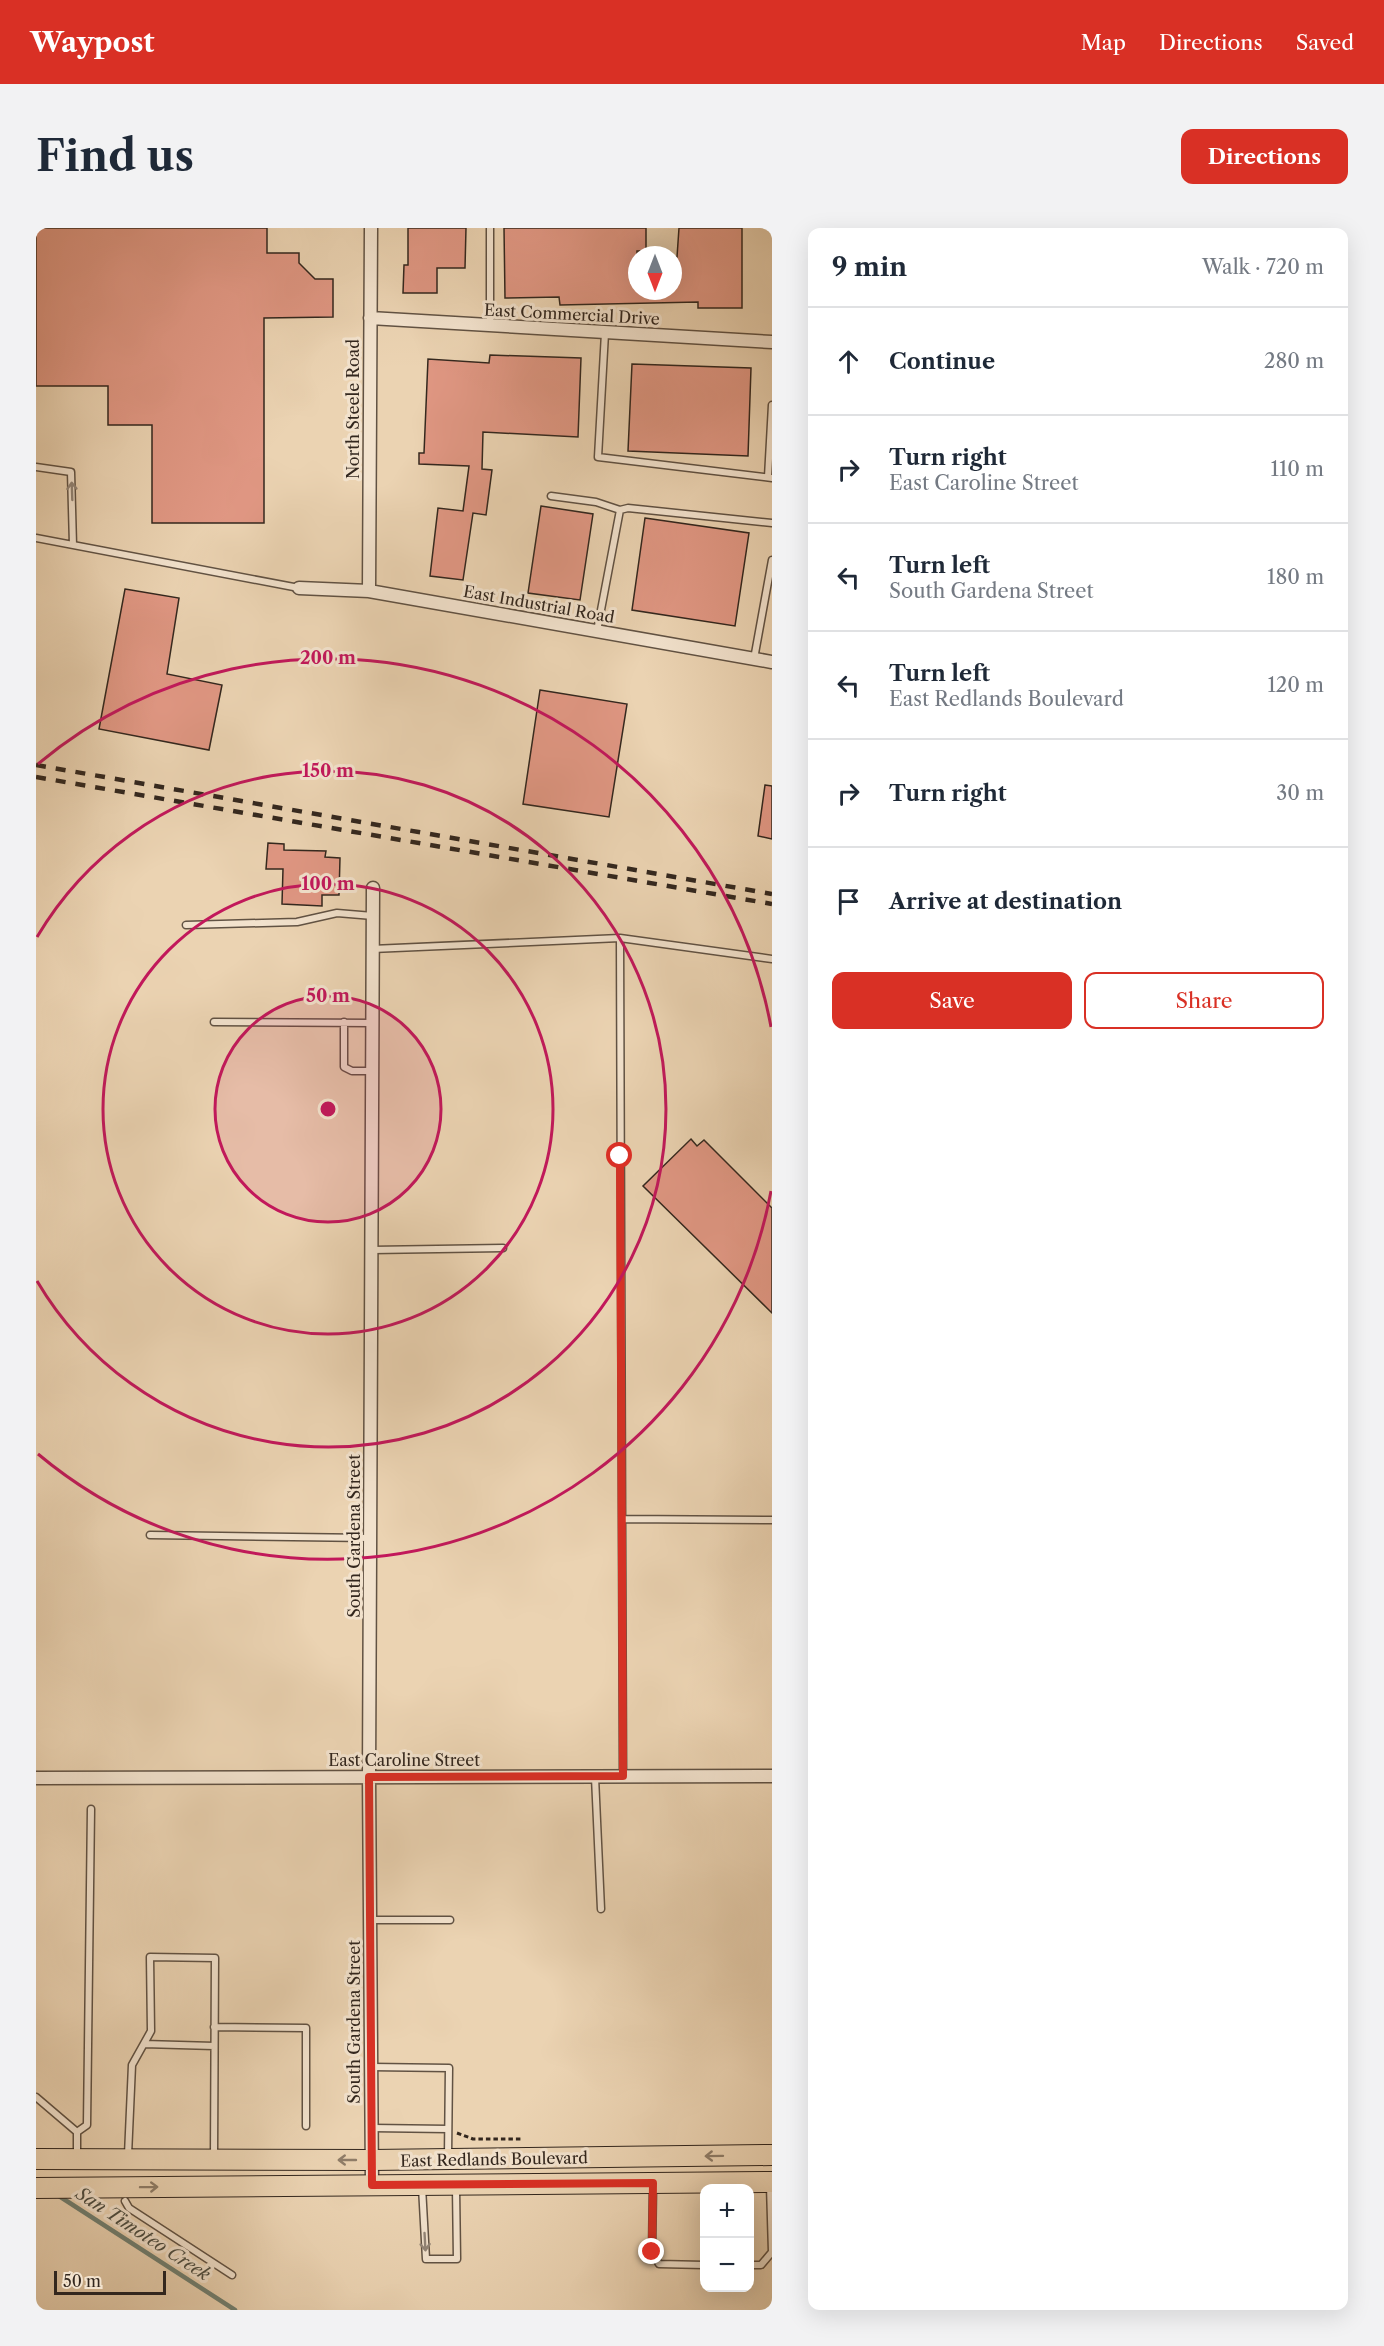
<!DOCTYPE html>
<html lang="en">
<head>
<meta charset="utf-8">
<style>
	body { margin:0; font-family:"Libre Caslon Text",serif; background:#f2f2f3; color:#1f2937 }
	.controls { position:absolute; right:18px; bottom:18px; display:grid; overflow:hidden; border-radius:12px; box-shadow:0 6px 24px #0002 }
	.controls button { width:54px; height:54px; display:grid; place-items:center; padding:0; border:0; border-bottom:2px solid #e0e1e3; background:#fff; color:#1f2937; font:30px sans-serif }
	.compass { position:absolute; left:592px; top:18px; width:54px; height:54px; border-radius:50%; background:#fff; box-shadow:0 6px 24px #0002; rotate:180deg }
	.scale { position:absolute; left:18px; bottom:15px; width:112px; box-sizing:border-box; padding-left:6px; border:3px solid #33271e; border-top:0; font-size:16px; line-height:21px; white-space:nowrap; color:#33271e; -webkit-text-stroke:4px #f2e2cd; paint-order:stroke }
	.stop { position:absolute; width:18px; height:18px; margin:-14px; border:4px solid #d93025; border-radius:50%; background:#fff }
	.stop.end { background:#d93025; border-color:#fff; box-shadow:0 2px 6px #0008 }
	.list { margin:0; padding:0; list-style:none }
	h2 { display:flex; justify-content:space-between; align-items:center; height:78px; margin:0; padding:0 24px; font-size:26px }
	h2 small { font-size:20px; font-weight:400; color:#747a83 }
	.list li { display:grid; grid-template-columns:39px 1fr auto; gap:18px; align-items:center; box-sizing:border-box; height:108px; padding:0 24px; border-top:2px solid #e0e1e3 }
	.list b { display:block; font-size:22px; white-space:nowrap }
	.list p { margin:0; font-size:20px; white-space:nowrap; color:#747a83 }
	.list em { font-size:20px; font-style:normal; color:#747a83 }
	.actions { display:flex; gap:12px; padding:18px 24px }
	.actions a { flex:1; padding:14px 0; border:2px solid #d93025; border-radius:12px; text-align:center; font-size:21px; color:#d93025 }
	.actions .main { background:#d93025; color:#fff }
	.icon { flex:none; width:33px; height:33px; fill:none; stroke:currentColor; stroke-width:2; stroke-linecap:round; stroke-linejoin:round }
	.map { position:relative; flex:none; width:736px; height:2082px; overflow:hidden; border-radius:12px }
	header { display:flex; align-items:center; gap:36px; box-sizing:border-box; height:84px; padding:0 30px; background:#d93025; color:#fff }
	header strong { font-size:28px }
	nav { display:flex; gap:33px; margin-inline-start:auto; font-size:21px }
	.intro { display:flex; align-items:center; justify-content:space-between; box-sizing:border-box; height:144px; padding:0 36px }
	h1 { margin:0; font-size:42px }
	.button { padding:15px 27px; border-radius:12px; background:#d93025; color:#fff; font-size:21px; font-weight:700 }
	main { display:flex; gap:36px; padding:0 36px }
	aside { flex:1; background:#fff; border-radius:12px; box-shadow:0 6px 24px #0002 }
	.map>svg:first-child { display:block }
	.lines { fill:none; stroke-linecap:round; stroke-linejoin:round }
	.stream { stroke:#707f71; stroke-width:4.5 }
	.building { fill:#e09783; stroke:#33271e; stroke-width:1.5 }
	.lane-casing { stroke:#615243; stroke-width:9 }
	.street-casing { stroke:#615243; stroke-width:15 }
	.primary-casing { stroke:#33271e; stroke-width:22 }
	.path { stroke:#33271e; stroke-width:3; stroke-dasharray:4.5 3; stroke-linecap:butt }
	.lane { stroke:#f2e2cd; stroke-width:6 }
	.street { stroke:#f2e2cd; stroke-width:12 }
	.primary { stroke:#ebd3b2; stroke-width:20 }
	.rail { stroke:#33271e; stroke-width:4.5; stroke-dasharray:10 10; stroke-linecap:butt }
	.oneway { stroke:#928476 }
	.oneway2 { stroke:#8f7d68 }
	.route { stroke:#d93025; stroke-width:8 }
	.ring { fill:none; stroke:#c2185b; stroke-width:3 }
	.labels { text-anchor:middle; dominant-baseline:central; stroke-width:6; stroke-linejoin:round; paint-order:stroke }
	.street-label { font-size:16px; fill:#33271e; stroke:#f2e2cd }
	.water-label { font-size:18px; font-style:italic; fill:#4c4c40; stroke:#f2e2cd }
	.centre { fill:#c2185b; stroke:#f2e2cd; stroke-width:3 }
	.ring-label { font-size:18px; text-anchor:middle; font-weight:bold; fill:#c2185b; stroke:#f2e2cd; stroke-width:6; stroke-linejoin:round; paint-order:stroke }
</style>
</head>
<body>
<header>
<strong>Waypost</strong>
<nav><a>Map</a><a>Directions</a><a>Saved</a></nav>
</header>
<div class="intro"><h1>Find us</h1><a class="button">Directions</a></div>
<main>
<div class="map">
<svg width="736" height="2082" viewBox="0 0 736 2082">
	<rect width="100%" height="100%" fill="#ebd3b2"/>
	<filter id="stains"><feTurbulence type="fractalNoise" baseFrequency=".00333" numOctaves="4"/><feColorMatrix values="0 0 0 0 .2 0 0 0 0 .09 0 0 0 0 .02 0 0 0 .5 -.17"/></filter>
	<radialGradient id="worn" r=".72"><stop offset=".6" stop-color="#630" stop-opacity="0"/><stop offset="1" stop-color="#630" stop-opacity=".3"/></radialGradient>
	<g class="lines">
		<path class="stream" d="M23,1968l176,114"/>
	</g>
	<path class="building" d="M0,0h231v25h32v10l16,16h18v38l-69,1v205h-112v-98h-44v-39h-72z
		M372,0h58l-1,40h-28v25h-34l1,-28h4z
		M468,0h142v23h-9v40h36v-34h4l2,-29h63v80h-44v-6l-138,3 -1,-8 -54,1z
		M454,127l91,3 -3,79 -95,-5 -1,37 10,1 -6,45 -13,-2 -10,67 -33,-4 8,-68 25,3 6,-45 -50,-2v-11h5l4,-94 61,4z
		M596,136l119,4 -3,88 -120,-5z
		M505,278l52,8 -13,86 -52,-7z
		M609,290l104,15 -14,93 -103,-16z
		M89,361l54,9 -12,76 55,11 -13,65 -110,-21z
		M504,462l87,14 -18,113 -86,-13z
		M729,557l7,1v53l-14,-3z
		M232,615l16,1v6l42,1 -1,6 15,1 -1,37h-17v11l-40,-2 1,-35h-17z
		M655,911l6,7 7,-6 68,68v105l-129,-127z"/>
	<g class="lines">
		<g class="lane-casing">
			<path id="lane" d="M454,97v-97
				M569,105l-7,124 174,21
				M0,239l35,5 2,73
				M732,249l4,-72
				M515,268l45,6 24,8
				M0,310l263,50
				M561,403l23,-121 8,-2 144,15
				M718,431l18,-99
				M150,697l111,-3 40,-9 36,3
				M584,710l2,581
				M336,721l248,-11 152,21
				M178,794l158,1
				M308,794v45l8,4h20
				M336,1022l131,-2
				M114,1307l220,3
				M587,1548l-1,-257 150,1
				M559,1549l6,132
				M334,1692h80
				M178,1799l92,1v98
				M108,1816l70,2
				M335,1839l78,1 -1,88
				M0,1869l41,35
				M336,1900l76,1
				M92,1927l4,-90 19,-34 -1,-74 65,1 -1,198
				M41,1928v-24l10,-7 4,-316
				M617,1958l-1,66 7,12 45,1
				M386,1959l4,72h31l-1,-71
				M89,1973l4,7 103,67
				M714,2037h11l11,-13 -2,-66"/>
		</g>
		<g class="street-casing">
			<path id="street" d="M334,90l402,24
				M263,360l70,3 403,71
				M333,363l2,-363
				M0,1550l736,-2
				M336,1957l-3,-408 4,-889"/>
		</g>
		<g class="primary-casing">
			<path id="primary" d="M0,1931l336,1 400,-5
				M0,1960l736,-6"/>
		</g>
		<path class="path" d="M421,1905l16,6h48"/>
		<use href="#lane" class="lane"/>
		<use href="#street" class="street"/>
		<use href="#primary" class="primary"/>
		<path class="rail" d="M0,537l736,129
			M0,549l736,127"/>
	</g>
	<defs><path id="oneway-shaft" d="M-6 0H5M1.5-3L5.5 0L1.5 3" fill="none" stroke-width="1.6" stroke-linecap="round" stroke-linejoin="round" transform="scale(1.5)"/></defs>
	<g class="oneway">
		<use href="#oneway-shaft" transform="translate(36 263) rotate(-92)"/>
		<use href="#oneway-shaft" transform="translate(389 2014) rotate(87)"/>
	</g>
	<g class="oneway2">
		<use href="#oneway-shaft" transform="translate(678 1928) rotate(179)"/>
		<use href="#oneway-shaft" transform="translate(311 1932) rotate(-180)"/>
		<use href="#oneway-shaft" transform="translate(113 1959) rotate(-1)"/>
	</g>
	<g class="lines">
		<path class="route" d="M584,928l3,620 -254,1 3,408 281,-2 -1,69"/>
	</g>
	<circle cx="292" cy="881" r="113" fill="#c2185b" fill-opacity=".12"/>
	<g class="ring">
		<circle cx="292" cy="881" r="113"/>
		<circle cx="292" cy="881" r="225"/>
		<path d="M1 709A338 338 0 1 1 1 1053"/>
		<path d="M735 963A451 451 0 0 1 2 1226M2 536A451 451 0 0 1 735 799"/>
	</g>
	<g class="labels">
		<g class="street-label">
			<text transform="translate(536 86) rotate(3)">East Commercial Drive</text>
			<text transform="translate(317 181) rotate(-90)">North Steele Road</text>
			<text transform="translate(503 376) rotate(10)">East Industrial Road</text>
			<text transform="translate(318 1308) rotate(-90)">South Gardena Street</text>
			<text x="368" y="1532">East Caroline Street</text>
			<text transform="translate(318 1794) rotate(-90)">South Gardena Street</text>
			<text transform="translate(458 1931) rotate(-1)">East Redlands Boulevard</text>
		</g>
		<g class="water-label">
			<text transform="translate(107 2006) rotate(33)">San Timoteo Creek</text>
		</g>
	</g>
	<circle cx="292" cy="881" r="9" class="centre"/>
	<g class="ring-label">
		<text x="292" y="436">200 m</text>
		<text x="292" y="549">150 m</text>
		<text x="292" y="662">100 m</text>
		<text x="292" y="774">50 m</text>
	</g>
	<rect width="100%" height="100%" filter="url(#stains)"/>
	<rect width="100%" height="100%" fill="url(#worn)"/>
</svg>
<div class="controls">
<button>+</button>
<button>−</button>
</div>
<svg class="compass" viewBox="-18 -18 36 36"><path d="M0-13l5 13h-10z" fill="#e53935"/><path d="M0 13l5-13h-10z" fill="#747a83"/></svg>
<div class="scale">50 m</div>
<div class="stop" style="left:584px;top:928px"></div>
<div class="stop end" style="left:616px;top:2024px"></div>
</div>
<aside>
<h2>9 min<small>Walk · 720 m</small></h2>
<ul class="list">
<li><svg class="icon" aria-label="ahead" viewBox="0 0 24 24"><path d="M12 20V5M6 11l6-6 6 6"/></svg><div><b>Continue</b></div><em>280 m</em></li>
<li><svg class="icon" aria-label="right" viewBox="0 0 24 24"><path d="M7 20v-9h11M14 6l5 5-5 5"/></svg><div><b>Turn right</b><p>East Caroline Street</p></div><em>110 m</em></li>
<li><svg class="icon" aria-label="left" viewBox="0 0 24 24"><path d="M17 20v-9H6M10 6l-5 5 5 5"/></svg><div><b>Turn left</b><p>South Gardena Street</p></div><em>180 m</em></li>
<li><svg class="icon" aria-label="left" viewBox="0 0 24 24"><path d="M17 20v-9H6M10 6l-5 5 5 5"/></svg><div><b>Turn left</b><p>East Redlands Boulevard</p></div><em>120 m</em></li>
<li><svg class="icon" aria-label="right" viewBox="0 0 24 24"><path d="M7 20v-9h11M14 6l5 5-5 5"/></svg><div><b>Turn right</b></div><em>30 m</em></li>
<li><svg class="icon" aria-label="arrive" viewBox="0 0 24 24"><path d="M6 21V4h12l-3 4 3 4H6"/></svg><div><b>Arrive at destination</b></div></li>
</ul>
<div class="actions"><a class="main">Save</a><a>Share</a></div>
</aside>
</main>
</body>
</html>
